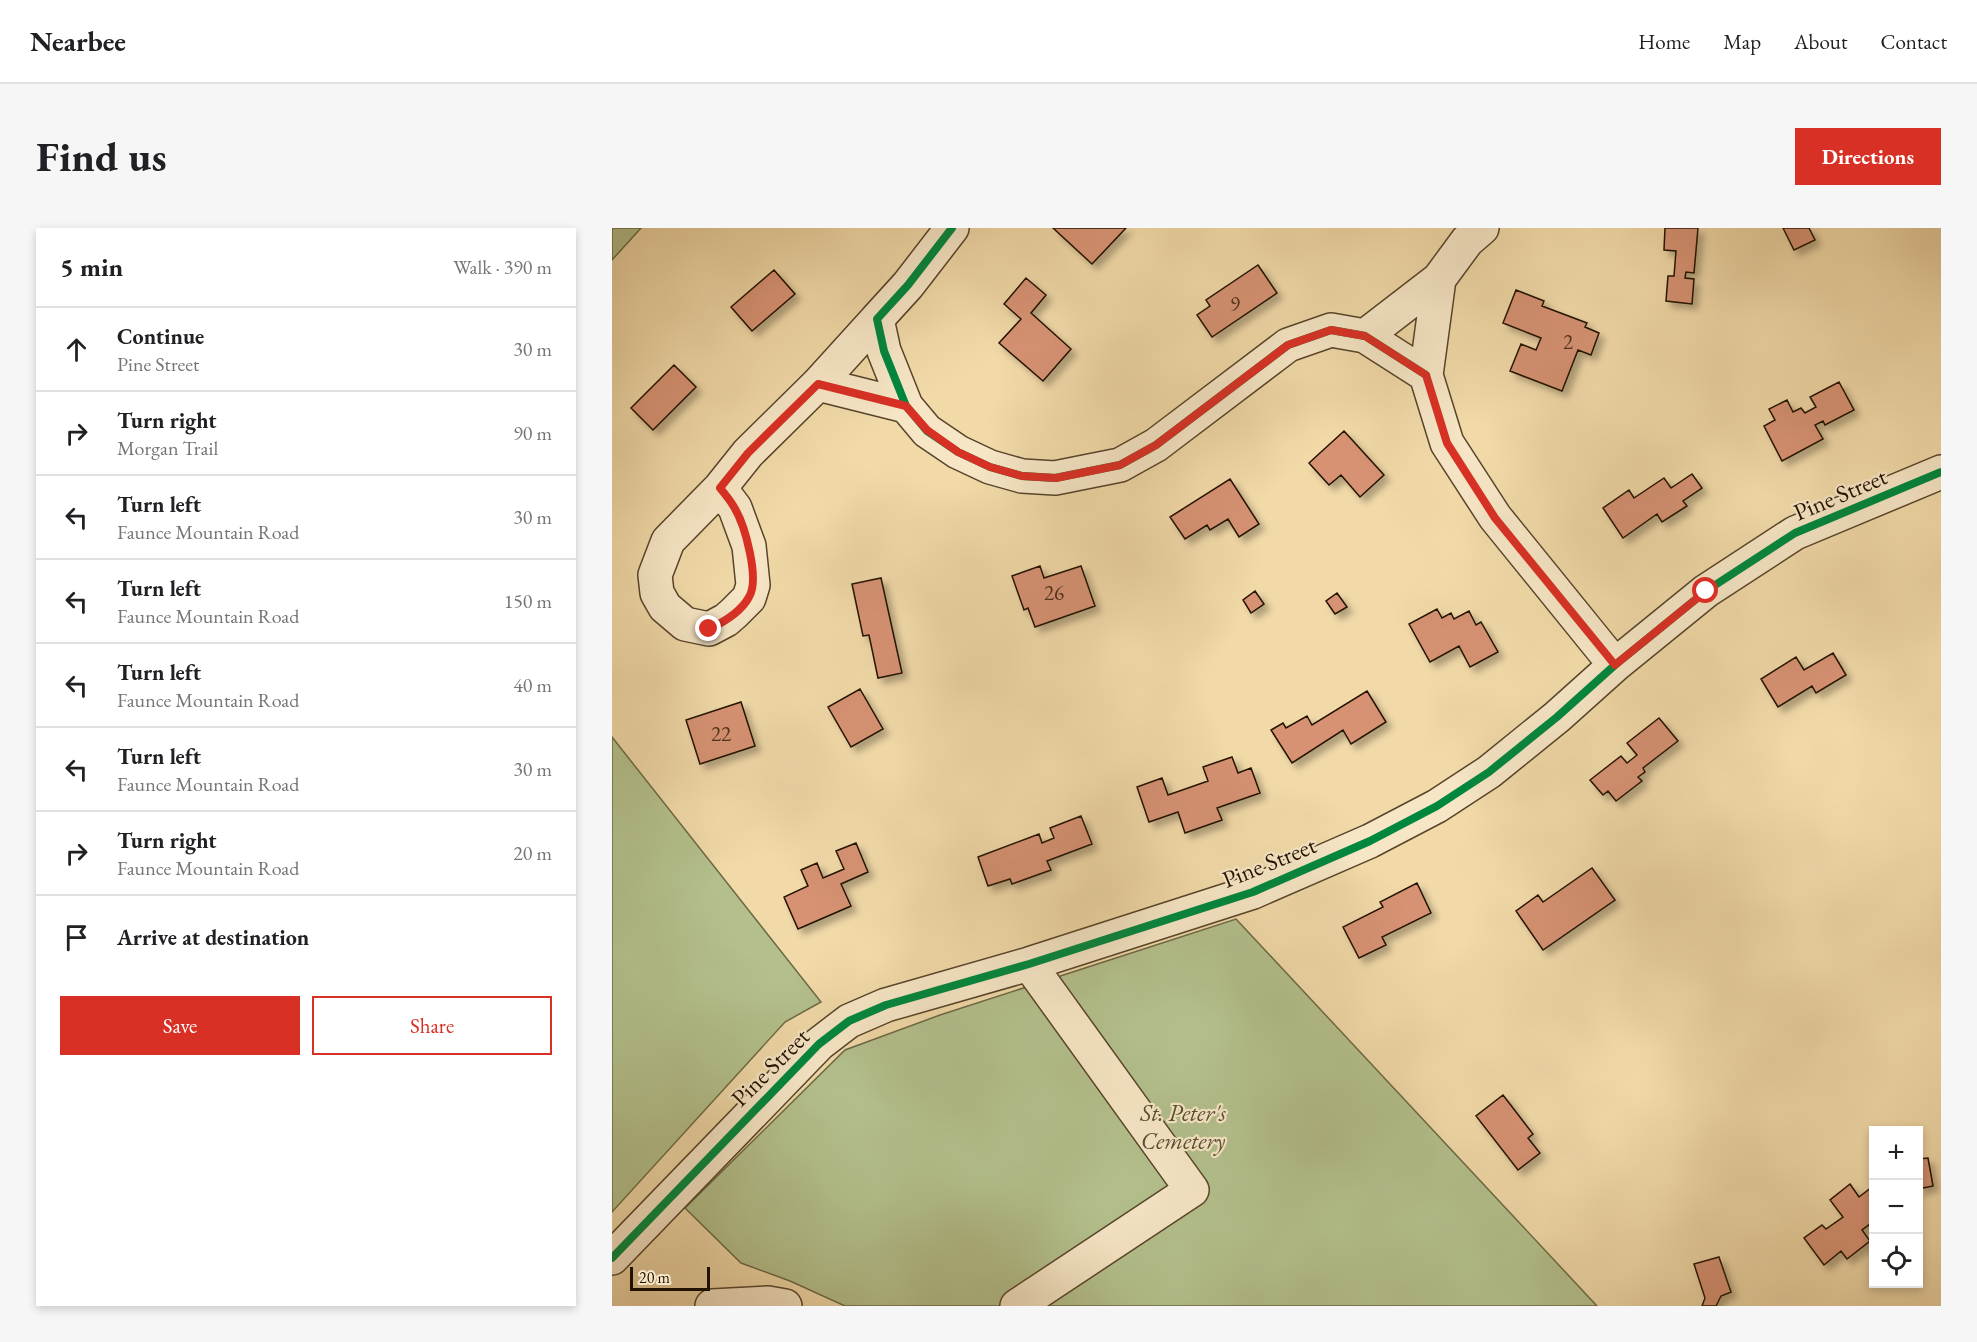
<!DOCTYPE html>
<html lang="en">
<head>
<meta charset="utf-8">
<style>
	body { margin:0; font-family:"EB Garamond",serif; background:#f6f6f6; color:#202124 }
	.controls { position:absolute; right:18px; bottom:18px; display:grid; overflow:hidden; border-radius:0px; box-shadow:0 3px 9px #0003 }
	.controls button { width:54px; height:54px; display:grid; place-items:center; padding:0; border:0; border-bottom:2px solid #e0e0e0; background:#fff; color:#202124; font:30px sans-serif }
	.scale { position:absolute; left:18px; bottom:15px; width:80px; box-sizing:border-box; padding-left:6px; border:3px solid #241200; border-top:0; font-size:16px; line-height:21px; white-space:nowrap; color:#241200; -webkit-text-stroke:4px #f6e6c6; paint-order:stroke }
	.stop { position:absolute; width:18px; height:18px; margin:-14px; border:4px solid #d93025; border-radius:50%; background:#fff }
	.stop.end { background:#d93025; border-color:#fff; box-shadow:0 2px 6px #0008 }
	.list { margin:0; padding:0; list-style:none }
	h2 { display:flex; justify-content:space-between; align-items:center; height:78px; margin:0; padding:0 24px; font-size:26px }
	h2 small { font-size:20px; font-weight:400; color:#757577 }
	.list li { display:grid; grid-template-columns:39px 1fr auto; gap:18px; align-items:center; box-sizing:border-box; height:84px; padding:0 24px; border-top:2px solid #e0e0e0 }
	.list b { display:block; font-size:22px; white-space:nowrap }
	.list p { margin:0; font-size:20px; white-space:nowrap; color:#757577 }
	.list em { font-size:20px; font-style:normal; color:#757577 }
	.actions { display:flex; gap:12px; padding:18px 24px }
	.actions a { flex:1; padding:14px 0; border:2px solid #d93025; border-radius:0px; text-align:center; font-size:21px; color:#d93025 }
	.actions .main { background:#d93025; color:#fff }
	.icon { flex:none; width:33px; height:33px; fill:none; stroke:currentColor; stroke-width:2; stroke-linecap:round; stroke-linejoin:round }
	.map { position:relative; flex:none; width:1329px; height:1078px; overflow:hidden; border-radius:0px }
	header { display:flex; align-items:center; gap:36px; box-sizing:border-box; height:84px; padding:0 30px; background:#fff; border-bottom:2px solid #e0e0e0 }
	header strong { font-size:28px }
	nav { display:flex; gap:33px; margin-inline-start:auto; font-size:21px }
	.intro { display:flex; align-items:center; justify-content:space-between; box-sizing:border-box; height:144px; padding:0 36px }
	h1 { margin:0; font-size:42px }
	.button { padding:15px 27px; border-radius:0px; background:#d93025; color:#fff; font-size:21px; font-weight:700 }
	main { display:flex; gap:36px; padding:0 36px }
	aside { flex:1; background:#fff; border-radius:0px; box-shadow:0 3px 9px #0003 }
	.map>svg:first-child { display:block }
	.green { fill:#b3c08c; stroke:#6c6946; stroke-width:1.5 }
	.building { fill:#d69273; stroke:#241200; stroke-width:1.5; filter:url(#shadow) }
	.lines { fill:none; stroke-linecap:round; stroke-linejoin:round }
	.minor-casing { stroke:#57442a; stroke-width:36 }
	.minor { stroke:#f6e6c6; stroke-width:33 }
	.cycleway-casing { stroke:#f6e6c6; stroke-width:11 }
	.cycleway { stroke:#00873e; stroke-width:8 }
	.route { stroke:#d93025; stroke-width:8 }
	.labels { text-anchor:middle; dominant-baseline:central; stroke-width:4.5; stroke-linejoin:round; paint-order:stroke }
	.number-label { font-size:21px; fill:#50321d }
	.street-label { font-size:24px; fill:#241200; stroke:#f6e6c6 }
	.park-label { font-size:24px; font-style:italic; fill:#564f31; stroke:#f6e6c6 }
</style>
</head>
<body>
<header>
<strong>Nearbee</strong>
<nav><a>Home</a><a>Map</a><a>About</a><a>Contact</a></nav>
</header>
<div class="intro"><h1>Find us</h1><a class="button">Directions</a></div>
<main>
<aside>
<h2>5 min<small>Walk · 390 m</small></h2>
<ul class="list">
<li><svg class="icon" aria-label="ahead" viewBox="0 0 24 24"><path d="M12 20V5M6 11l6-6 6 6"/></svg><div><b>Continue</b><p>Pine Street</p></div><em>30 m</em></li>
<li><svg class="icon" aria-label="right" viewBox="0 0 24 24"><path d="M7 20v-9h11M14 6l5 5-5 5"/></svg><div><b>Turn right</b><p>Morgan Trail</p></div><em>90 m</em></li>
<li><svg class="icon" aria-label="left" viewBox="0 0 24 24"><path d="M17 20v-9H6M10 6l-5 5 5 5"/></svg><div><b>Turn left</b><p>Faunce Mountain Road</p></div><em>30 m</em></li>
<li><svg class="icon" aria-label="left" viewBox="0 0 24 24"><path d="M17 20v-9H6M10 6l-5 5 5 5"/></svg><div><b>Turn left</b><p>Faunce Mountain Road</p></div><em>150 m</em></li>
<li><svg class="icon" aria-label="left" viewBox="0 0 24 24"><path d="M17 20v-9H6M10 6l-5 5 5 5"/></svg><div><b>Turn left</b><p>Faunce Mountain Road</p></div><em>40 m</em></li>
<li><svg class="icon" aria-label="left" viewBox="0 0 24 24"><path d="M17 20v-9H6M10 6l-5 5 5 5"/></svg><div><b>Turn left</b><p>Faunce Mountain Road</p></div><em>30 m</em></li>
<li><svg class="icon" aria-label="right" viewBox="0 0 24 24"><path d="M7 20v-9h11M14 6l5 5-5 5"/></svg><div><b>Turn right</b><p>Faunce Mountain Road</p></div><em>20 m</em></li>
<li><svg class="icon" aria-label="arrive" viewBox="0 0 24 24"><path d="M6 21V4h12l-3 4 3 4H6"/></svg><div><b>Arrive at destination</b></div></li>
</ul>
<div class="actions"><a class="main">Save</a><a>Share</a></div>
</aside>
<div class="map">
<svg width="1329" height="1078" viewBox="0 0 1329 1078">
	<defs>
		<filter id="shadow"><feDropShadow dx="5.5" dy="5.5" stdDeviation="3" flood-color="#0004"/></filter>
	</defs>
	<rect width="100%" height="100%" fill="#f1d9a8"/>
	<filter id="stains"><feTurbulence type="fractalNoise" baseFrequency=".00333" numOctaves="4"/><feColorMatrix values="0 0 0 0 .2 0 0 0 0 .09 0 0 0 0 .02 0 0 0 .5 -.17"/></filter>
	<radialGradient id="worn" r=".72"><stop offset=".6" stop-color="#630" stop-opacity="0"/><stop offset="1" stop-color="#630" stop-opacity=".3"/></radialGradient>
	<path class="green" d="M0,0h29l-29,32z
		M0,509l209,265 -36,20 -173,190z
		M624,691l361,387h-752l-55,-25 -49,-18 -56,-55 160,-158 95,-35z"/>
	<path class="building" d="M441,0h73l-34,36z
		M1053,0h33l-4,45 -8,-1 -1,6 9,1 -2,25 -26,-3 2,-25h6l2,-25 -12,-1z
		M1171,0h26l6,12 -21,10z
		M646,37l19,28 -65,44 -15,-22 13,-9 -4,-6z
		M162,42l21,24 -43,37 -21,-24z
		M414,50l20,17 -15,18 40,36 -28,32 -44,-38 22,-24 -17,-15z
		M904,62l28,11 -2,5 45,17 -2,4 14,6 -8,22 -13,-5 -16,41 -52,-20 11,-27 15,6 5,-12 -38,-15z
		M62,137l22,22 -43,43 -22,-22z
		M1227,154l15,28 -29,15 -2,-4 -8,4 8,14 -41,22 -18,-35 11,-6 -6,-11 18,-9 6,12 8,-4 4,5 11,-6 -6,-10z
		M732,203l40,44 -24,22 -19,-22 -12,10 -20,-22z
		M1080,246l10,14 -19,13 4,5 -25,16 -5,-8 -34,24 -20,-30 26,-18 5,8 30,-20 7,10z
		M618,251l29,45 -20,13 -11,-18 -18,11 -3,-5 -22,14 -15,-22z
		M428,338l4,12 37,-12 14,40 -60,21 -7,-19 -4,2 -12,-34z
		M269,350l21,95 -24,5 -9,-43 -6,1 -11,-52z
		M643,363l9,13 -13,9 -8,-13z
		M725,365l10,14 -12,7 -9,-13z
		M825,381l5,9 9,-5 3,6 15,-8 7,14 5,-3 17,30 -28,15 -11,-21 -29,16 -21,-38z
		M1221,425l13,22 -30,18 -4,-7 -34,21 -17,-28 35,-22 8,13z
		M248,461l23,40 -32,18 -23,-40z
		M755,463l19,31 -35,22 -8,-14 -51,33 -21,-33 12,-7 3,5 21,-12 5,9z
		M129,474l14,44 -55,18 -14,-44z
		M1047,490l19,23 -35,27 2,4 -7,5 4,4 -26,20 -8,-10 -5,4 -13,-15 31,-24 6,7 10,-8 -10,-12z
		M620,529l6,16 13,-5 9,25 -43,15 5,12 -37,13 -7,-21 -29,10 -12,-35 25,-9 6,17 40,-14 -5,-14z
		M469,588l11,28 -45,17 4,9 -39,14 -2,-5 -22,7 -10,-29 61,-23 3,9 12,-5 -4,-10z
		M244,615l12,29 -27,12 10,22 -53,23 -14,-32 24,-11 -7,-16 16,-7 6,15 21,-9 -8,-18z
		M980,640l23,32 -72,50 -27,-39 22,-16 5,7z
		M805,655l14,30 -49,24 4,8 -27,13 -16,-31 40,-20 -3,-5z
		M891,867l30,39 -5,4 12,15 -22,17 -42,-54z
		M1316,930l5,28 -15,3v-30z
		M1238,956l9,13 13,-10 2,2v32l-12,9 8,11 -23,18 -6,-8 -17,14 -20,-27 18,-13 4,4 17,-12 -13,-17z
		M1107,1029l12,35 -10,4 -5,10h-14l3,-8 -11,-34z"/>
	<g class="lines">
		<g class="minor-casing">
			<path id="minor" d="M340,0l-44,57 -31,34 7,32 22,55 21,25 31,21 32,15 32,9 33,2 65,-13 36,-20 132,-100 43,-15 34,6 61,39
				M870,0l-15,13 -28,38 -13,96 21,68 48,74 120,148
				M753,108l74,-57
				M206,156l88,22
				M108,260l-52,53 -13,34 2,18 8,14 20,17 24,5 17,-9 8,-7 15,-15 4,-13 -4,-39 -14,-38 -15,-20 28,-35 70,-69 59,-65
				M0,1030l207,-214 30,-23 37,-16 143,-41 224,-72 117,-51 67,-35 52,-34 68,-55 58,-52 91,-74 89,-58 146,-61
				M100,1078l56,-3 17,3
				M405,1078l175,-116 -163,-226"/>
		</g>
		<use href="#minor" class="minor"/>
		<g class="cycleway-casing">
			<path id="cycleway" d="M340,0l-44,57 -31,34 7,32 22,55 21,25 31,21 32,15 32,9 33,2 65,-13 36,-20 132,-100 43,-15 34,6 61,39
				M0,1030l207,-214 30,-23 37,-16 143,-41 224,-72 117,-51 67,-35 52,-34 68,-55 58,-52 91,-74 89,-58 146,-61"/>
		</g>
		<use href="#cycleway" class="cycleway"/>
	</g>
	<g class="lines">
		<path class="route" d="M97,401c15,-7 32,-17 40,-32 11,-18 -4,-72 -15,-90 -4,-7 -9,-13 -14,-19l28,-35 70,-69 88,22 21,24 31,22 32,15 32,9 34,2 64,-13 36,-20 132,-100 43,-15 34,6 61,39 21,68 48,75 120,147 91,-74"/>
	</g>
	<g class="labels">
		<g class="number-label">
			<text x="623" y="75">9</text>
			<text x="956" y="113">2</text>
			<text x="442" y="364">26</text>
			<text x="109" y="505">22</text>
		</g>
		<g class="street-label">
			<text transform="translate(1228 266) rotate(-23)">Pine Street</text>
			<text transform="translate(657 634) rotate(-22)">Pine Street</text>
			<text transform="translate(158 839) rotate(-45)">Pine Street</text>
		</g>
		<g class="park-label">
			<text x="571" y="884">St. Peter's<tspan x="571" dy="28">Cemetery</tspan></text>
		</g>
	</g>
	<rect width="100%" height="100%" filter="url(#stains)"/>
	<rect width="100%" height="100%" fill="url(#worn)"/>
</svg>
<div class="controls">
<button>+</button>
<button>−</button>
<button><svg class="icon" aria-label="locate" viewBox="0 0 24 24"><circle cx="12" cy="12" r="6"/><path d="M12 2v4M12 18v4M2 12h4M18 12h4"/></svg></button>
</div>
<div class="scale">20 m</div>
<div class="stop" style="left:1094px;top:363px"></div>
<div class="stop end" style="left:97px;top:401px"></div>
</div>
</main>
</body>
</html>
